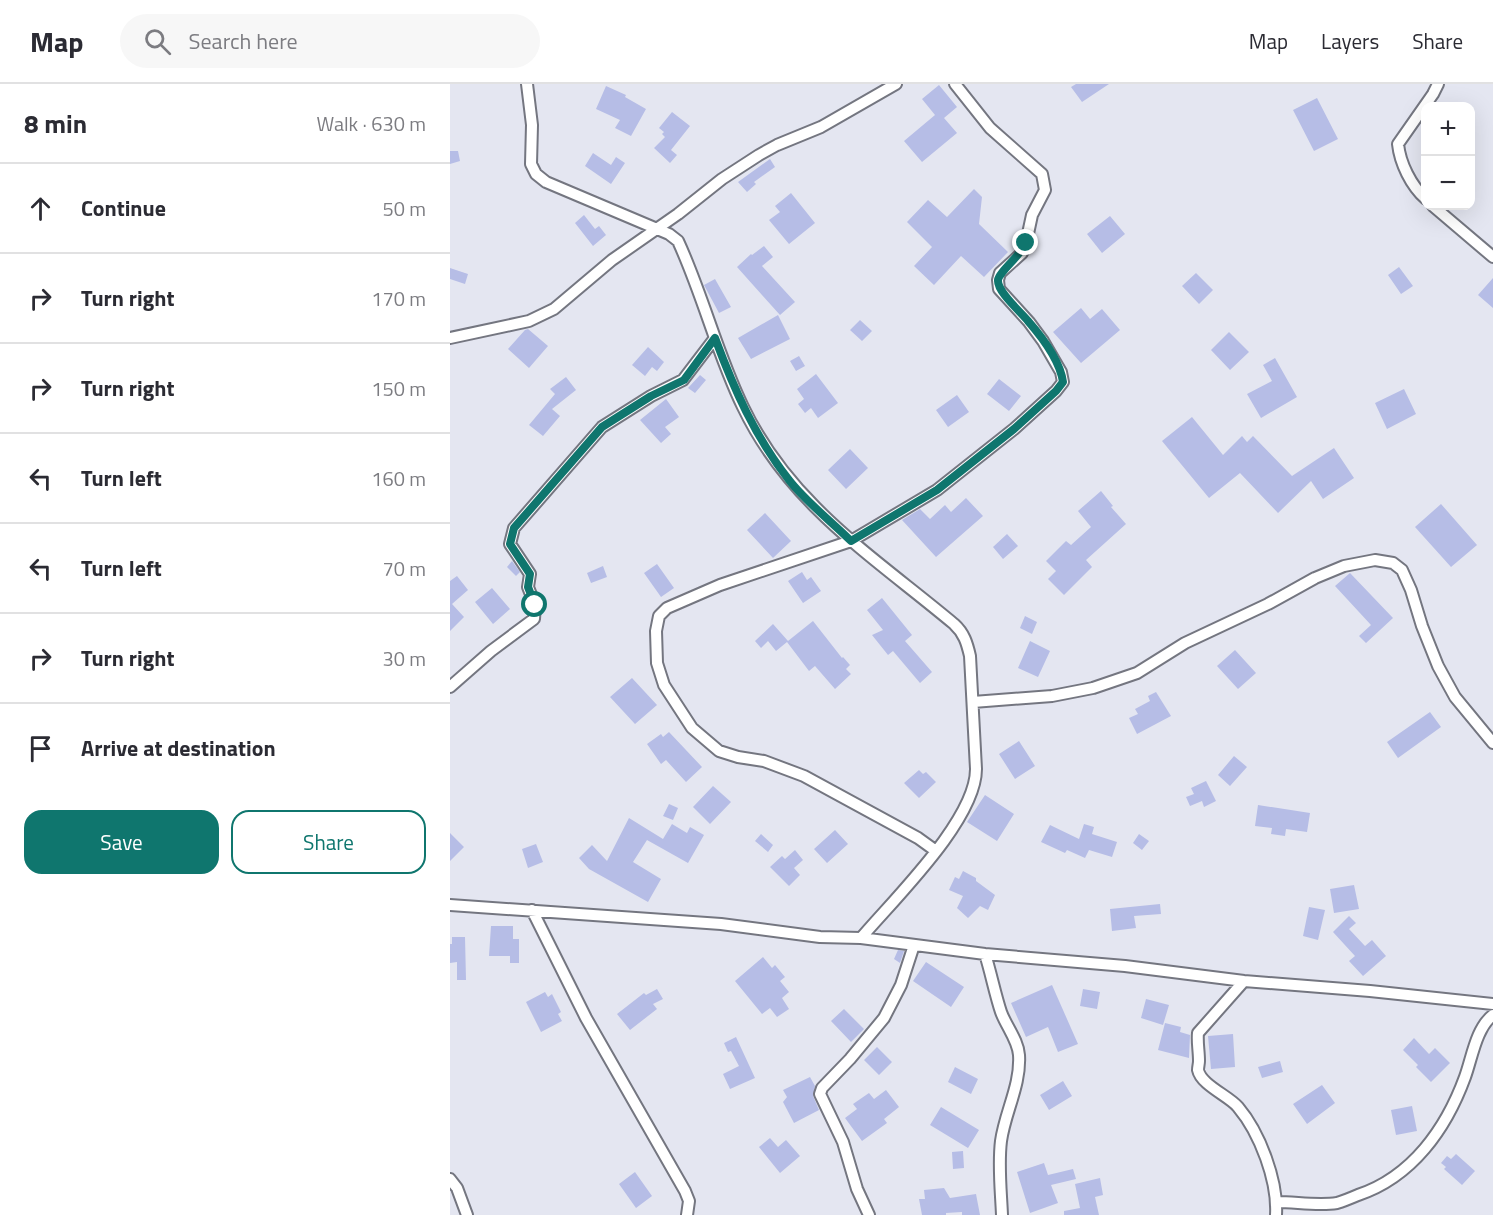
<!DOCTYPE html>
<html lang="en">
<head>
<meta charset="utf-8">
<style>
	body { margin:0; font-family:"Titillium Web",sans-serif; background:#f7f7f7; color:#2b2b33 }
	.controls { position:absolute; right:18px; top:18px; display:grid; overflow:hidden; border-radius:12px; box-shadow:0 6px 24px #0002 }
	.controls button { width:54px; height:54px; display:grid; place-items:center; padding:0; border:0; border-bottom:2px solid #e1e1e2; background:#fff; color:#2b2b33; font:30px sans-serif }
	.stop { position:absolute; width:18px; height:18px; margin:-14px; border:4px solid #0f766e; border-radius:50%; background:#fff }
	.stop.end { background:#0f766e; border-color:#fff; box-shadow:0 2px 6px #0008 }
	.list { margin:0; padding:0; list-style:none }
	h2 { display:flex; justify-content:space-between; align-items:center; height:78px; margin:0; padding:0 24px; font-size:26px }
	h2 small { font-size:20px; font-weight:400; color:#7c7c81 }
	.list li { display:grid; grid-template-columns:39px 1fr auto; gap:18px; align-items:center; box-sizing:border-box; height:90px; padding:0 24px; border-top:2px solid #e1e1e2 }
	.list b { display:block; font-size:22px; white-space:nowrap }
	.list em { font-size:20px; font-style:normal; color:#7c7c81 }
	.actions { display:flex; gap:12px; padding:18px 24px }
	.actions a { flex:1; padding:14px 0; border:2px solid #0f766e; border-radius:18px; text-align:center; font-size:21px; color:#0f766e }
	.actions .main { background:#0f766e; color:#fff }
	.icon { flex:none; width:33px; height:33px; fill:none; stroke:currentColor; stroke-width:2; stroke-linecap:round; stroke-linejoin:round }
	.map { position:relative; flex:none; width:1043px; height:1131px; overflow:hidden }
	header { display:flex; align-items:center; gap:36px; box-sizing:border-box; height:84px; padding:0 30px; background:#fff; border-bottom:2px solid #e1e1e2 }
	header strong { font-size:28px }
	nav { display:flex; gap:33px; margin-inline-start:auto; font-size:21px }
	.search { width:420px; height:54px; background:#f7f7f7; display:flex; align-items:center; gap:15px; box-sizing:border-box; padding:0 21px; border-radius:33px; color:#7c7c81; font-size:22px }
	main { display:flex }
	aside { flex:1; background:#fff }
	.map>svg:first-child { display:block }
	.building { fill:#b6bde6 }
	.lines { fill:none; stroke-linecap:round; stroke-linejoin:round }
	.minor-casing { stroke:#747680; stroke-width:14 }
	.minor { stroke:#fff; stroke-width:10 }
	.route { stroke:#0f766e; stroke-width:8 }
</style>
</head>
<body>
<header>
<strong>Map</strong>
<div class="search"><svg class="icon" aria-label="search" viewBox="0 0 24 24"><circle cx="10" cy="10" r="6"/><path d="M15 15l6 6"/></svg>Search here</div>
<nav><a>Map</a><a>Layers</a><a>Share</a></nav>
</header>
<main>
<aside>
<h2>8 min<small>Walk · 630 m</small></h2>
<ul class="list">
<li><svg class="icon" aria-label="ahead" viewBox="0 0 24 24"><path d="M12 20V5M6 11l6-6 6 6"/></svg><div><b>Continue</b></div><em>50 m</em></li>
<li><svg class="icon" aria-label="right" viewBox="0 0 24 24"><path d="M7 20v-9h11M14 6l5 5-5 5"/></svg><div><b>Turn right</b></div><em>170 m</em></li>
<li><svg class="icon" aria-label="right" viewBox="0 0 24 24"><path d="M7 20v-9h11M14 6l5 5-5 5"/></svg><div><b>Turn right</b></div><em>150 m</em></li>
<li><svg class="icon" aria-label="left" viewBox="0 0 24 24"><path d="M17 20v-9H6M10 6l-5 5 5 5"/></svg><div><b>Turn left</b></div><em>160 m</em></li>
<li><svg class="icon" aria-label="left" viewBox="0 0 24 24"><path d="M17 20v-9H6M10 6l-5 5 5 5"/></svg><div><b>Turn left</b></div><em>70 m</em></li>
<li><svg class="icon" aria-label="right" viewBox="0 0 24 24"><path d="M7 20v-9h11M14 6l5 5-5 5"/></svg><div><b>Turn right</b></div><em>30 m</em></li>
<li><svg class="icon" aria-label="arrive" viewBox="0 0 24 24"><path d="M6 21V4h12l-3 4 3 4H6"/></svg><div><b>Arrive at destination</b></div></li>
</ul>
<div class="actions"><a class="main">Save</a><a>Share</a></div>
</aside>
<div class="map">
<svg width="1043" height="1131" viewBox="0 0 1043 1131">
	<rect width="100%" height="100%" fill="#e4e6f1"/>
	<path class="building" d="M626,0h33l-27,18 -11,-15z
		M489,1l18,22 -13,11 13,15 -35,29 -18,-21 31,-26 -13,-16z
		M156,2l20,9 -1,2 21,12 -15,27 -16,-8 5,-8 -24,-11z
		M867,14l21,41 -24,12 -21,-41z
		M222,28l18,14 -19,24 6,5 -7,8 -16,-15 11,-11 -3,-3 2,-2 -5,-4z
		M0,67h8l2,10 -10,3z
		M143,69l18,12 5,-8 9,6 -14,21 -26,-18z
		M320,75l5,8 -21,15 2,2 -9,8 -9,-10z
		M524,105l8,8 -3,27 29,28 -24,25 -23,-21 -27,29 -20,-19 18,-19 -25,-25 21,-22 19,17z
		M341,109l24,30 -26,21 -20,-24 11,-8 -5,-6z
		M134,131l11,14 4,-3 7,9 -13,11 -18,-23z
		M660,132l15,18 -23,19 -15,-19z
		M314,162l9,11 -11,9 33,36 -15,13 -43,-48 14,-13 1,1z
		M949,183l14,19 -12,8 -13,-19z
		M0,184l18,6 -3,10 -15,-5z
		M746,189l17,17 -14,14 -17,-18z
		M1043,194v30l-15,-13z
		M265,195l16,28 -12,6 -15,-28z
		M631,224l9,11 12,-10 18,21 -39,33 -28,-31z
		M328,231l12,24 -39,20 -13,-21z
		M410,236l12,11 -10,10 -12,-11z
		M78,245l20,17 -19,22 -21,-19 17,-19z
		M779,248l20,20 -19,18 -19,-20z
		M198,263l16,15 -7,9 -5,-4 -7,9 -13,-11z
		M349,272l6,10 -9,5 -6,-10z
		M825,274l22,39 -36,21 -14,-24 25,-13 -9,-16z
		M366,290l22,29 -20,15 -7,-10 -6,5 -7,-9 6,-5 -7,-10z
		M250,291l6,5 -11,13 -7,-5z
		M116,293l10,13 -24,19 8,7 -17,20 -14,-11 26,-31 -5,-5z
		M549,295l22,17 -12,15 -22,-17z
		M954,305l12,25 -29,15 -12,-26z
		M507,311l12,17 -21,15 -12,-17z
		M216,315l13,18 -14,10 6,7 -10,9 -21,-23z
		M742,333l31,38 19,-19 5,6 6,-6 39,40 42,-28 20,30 -31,21 -12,-18 -33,32 -38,-40 -31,25 -47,-57z
		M400,365l18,19 -22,21 -18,-19z
		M651,407l12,15 -2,1 15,17 -40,36 6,7 -28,28 -16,-16 8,-8 -10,-10 20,-20 5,4 20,-18 -13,-16z
		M516,414l17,18 -47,41 -34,-37 18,-11 10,10 15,-14 6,7z
		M991,420l36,41 -26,22 -36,-40z
		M315,429l26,28 -18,17 -26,-28z
		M557,450l11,12 -15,13 -10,-12z
		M62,477l8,11 -4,4 -9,-9z
		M207,480l17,24 -13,9 -17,-24z
		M153,482l4,11 -16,6 -4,-10z
		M352,488l5,8 4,-3 10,14 -18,12 -15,-22z
		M900,489l43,45 -27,25 -7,-7 12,-11 -36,-39z
		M7,492l11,14 -16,14 12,13 -14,14v-50z
		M42,504l18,21 -17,15 -18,-22z
		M432,514l30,37 -7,6 27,31 -12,11 -27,-32 -5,4 -16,-20 11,-5 -16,-20z
		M575,532l12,6 -5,12 -12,-6z
		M363,537l29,37 1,-1 7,8 -4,4 5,5 -16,15 -20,-23 -6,5 -22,-29 -11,9 -8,-10 -7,7 -6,-7 18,-17 15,17z
		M580,557l20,10 -12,26 -20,-9z
		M785,566l21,23 -18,16 -21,-23z
		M182,594l25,27 -22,19 -25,-27z
		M706,608l15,24 -34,18 -8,-16 9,-4 -3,-5 15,-8 -2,-5z
		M980,628l11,15 -43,31 -11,-16z
		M219,648l33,35 -16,15 -20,-22 -5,4 -14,-20 14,-10 2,3z
		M569,657l16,25 -20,13 -16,-25z
		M784,672l13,11 -17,19 -12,-11z
		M469,686l4,4 3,-2 10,10 -17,16 -15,-15z
		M756,697l10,20 -12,6 -2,-6 -12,5 -4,-9 8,-3 -3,-6z
		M263,702l18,16 -21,22 -17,-17z
		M535,711l29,19 -17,27 -30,-19z
		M219,720l9,4 -5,12 -10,-4z
		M808,721l52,8 -3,19 -21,-3 -1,7 -14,-2 1,-6 -17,-2z
		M179,734l34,21 9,-15 15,9 3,-6 14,8 -16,28 -41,-23 -14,22 28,17 -13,23 -59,-33 -10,-11 13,-13 15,16z
		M634,740l10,3 -2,7 25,8 -5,15 -23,-7 -4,8 -18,-8 -2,3 -24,-11 9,-17 29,14z
		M385,746l13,14 -21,19 -13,-14z
		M0,749l14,14 -14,14z
		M311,750l12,11 -5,7 -13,-11z
		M689,750l10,7 -7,9 -9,-7z
		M86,760l7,18 -15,6 -6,-19z
		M345,766l8,10 -9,8 6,7 -11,11 -19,-19 12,-11 3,3z
		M513,787l13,7v3l19,14 -7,15 -8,-4 -12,12 -11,-10 6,-12 -14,-6 6,-13 4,2z
		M904,801l5,24 -25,4 -4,-24z
		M710,820l1,10 -27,2 2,12 -24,3 -2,-22z
		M859,823l16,3 -7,30 -15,-4z
		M899,832l7,7 -7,6 16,17 7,-6 14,16 -23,20 -14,-15 6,-5 -22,-24z
		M41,842h22v13h6v24h-9v-7h-21z
		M2,853h13l1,43h-9v-18l-7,1v-19h2z
		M448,866l6,1 -4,12 -6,-4z
		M313,873l9,11 3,-3 10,12 -5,4 9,11 -7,6 7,11 -12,8 -7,-9 -8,6 -27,-33z
		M476,878l38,25 -13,20 -38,-26z
		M602,901l26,59 -20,8 -10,-25 -22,10 -15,-34z
		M207,905l6,10 -10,5 4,5 -27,21 -13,-16 27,-21 2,2z
		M633,905l17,3 -3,17 -17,-3z
		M95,908l3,5 4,-3 9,18 -3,2 4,7 -21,11 -15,-30z
		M696,915l23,6 -6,20 -22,-7z
		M394,925l20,20 -13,13 -20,-21z
		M715,939l16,4 -1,5 10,3 -1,23 -31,-8z
		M783,950l2,33 -24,2 -3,-33z
		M286,953l19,41 -25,11 -7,-15 16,-8 -8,-15 -3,1 -4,-9z
		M964,954l15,16 6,-6 15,15 -19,19 -15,-15 2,-2 -15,-15z
		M427,963l15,15 -13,13 -15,-15z
		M830,977l3,11 -21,6 -4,-11z
		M505,983l23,12 -7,15 -23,-12z
		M360,993l5,9 -2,10 6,14 -25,13 -11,-21 4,-5 -4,-7z
		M613,997l9,15 -23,14 -9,-15z
		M872,1001l13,18 -28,21 -14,-20z
		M436,1006l13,17 -15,12 3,4 -25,18 -17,-23 12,-9 -4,-5 16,-11 5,6z
		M962,1022l5,25 -21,4 -5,-25z
		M491,1023l38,23 -11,18 -38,-23z
		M320,1054l8,9 8,-7 14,16 -20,17 -21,-26z
		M513,1067l1,17 -11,1 -1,-17z
		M1006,1070l19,17 -13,14 -18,-16 2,-2 -5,-4 6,-7 4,3z
		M594,1079l4,12 25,-6 3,10 -25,6 7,18 -28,10 -13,-41z
		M185,1088l17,24 -16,12 -17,-24z
		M650,1094l3,17 -8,2 4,18h-35v-4l16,-3 -5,-24z
		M494,1104l6,10 26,-4 4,21h-18v-3l-16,1v2h-24l-3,-16h6l-1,-9z"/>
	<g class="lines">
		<g class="minor-casing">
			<path id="minor" d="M77,0l5,41 -1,39 5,10 10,8 123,52 9,7c25,54 39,113 65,166 47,98 131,150 211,217 10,9 13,19 16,32l6,113c0,51 -82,130 -115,169
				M976,115c-15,-13 -26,-36 -28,-55l35,-50 5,-10
				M983,122l60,51
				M0,254l79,-17 25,-12 58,-49 66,-46 44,-35 37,-24 18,-10 44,-18 75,-43
				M0,603l41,-36 43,-32 1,-14 -7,-18 2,-13 -20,-30 4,-16 88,-101 49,-31 32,-16 32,-42
				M523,618l79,-6 41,-8 44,-15 48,-30 83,-39 47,-26 29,-12 31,-6 18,3 9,7 9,20 11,36 16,40 17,31 38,46
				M486,767l-18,-13 -114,-62 -40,-15 -26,-4 -19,-6 -27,-23 -28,-43 -7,-22 -1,-32 3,-15 8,-8 53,-23 131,-44 86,-51 77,-61 42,-38 7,-9 -2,-10 -18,-31 -14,-19 -30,-33 -1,-9 2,-7 22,-20 4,-10 6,-28 13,-25 -3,-16 -52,-46 -35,-44
				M0,821l271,19 99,13 41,1 124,16 140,12 119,15 126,10 123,13
				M82,826l54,108 99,173 4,10 -2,14
				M535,870c6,19 10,40 16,58 5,14 17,28 18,43 2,30 -14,57 -18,86 -3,24 0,50 1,74
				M794,897l-46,52c-1,9 1,18 1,28 0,3 -1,6 -1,9 3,15 31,26 40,37 22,26 40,74 38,108
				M0,1095l7,9 10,27
				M827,1118c19,0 41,4 60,1 7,-2 14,-5 21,-8 54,-18 88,-66 107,-118 7,-19 11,-49 28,-62
				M419,1131l-12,-26 -14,-47 -23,-48 2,-6 28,-29 34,-41 17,-33 13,-40"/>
		</g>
		<use href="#minor" class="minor"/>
	</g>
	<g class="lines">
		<path class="route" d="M85,521l-7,-18 2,-13 -20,-30 4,-16 88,-101 49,-31 33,-16 31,-42c19,51 40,99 74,142 17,22 42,41 62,61l86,-51 77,-61 42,-38 7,-9c-3,-21 -21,-45 -35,-61 -7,-9 -31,-29 -30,-41 1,-8 23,-25 28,-37"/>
	</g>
</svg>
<div class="controls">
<button>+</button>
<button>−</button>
</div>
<div class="stop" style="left:85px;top:521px"></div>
<div class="stop end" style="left:576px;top:159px"></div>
</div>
</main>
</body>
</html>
